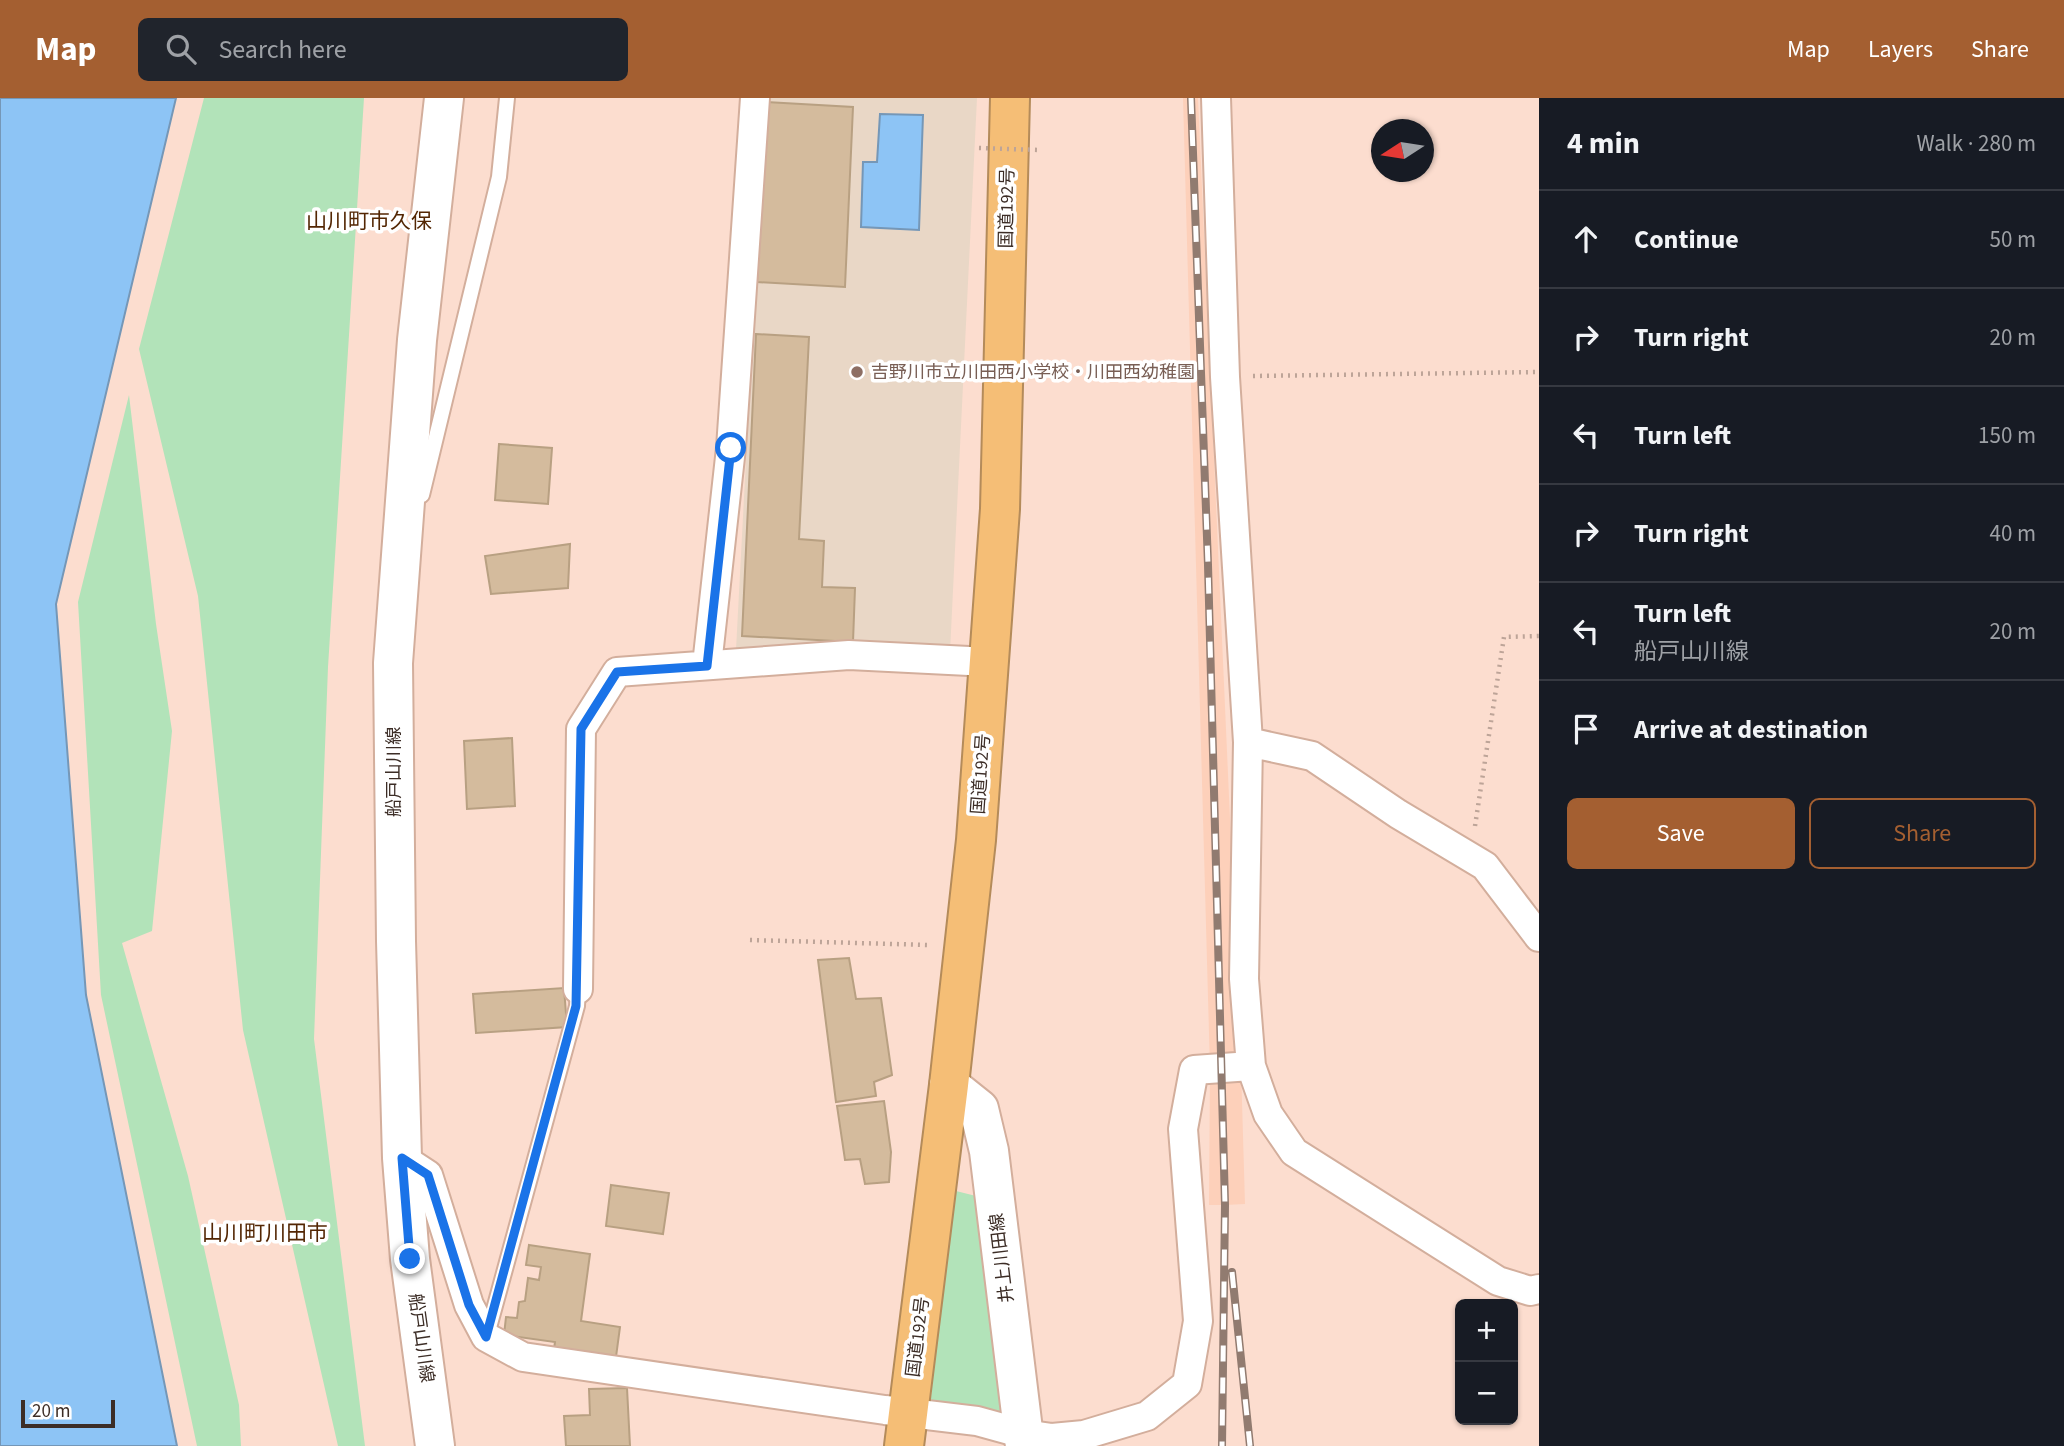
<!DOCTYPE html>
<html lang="en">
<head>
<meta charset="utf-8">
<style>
	body { margin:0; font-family:"Source Sans 3","Noto Sans JP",sans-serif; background:#20242c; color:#f1f3f6 }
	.controls { position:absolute; right:21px; bottom:21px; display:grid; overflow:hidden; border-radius:10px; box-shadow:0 2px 5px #0004 }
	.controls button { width:63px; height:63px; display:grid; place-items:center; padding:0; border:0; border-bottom:2px solid #363941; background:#171b24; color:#f1f3f6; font:35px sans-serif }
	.compass { position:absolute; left:1371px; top:21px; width:63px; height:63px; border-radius:50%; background:#171b24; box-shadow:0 2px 5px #0004; rotate:258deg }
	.scale { position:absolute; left:21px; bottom:18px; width:94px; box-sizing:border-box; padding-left:7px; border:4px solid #3c2d26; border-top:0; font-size:19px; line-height:24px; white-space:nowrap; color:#3c2d26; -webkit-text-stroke:5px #fff; paint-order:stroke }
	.stop { position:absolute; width:21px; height:21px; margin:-16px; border:5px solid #1a73e8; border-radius:50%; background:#fff }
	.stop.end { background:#1a73e8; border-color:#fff; box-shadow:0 2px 7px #0008 }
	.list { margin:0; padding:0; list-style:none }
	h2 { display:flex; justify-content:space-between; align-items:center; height:91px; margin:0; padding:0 28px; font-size:30px }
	h2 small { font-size:23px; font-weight:400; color:#9ea1a6 }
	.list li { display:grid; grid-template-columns:46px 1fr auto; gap:21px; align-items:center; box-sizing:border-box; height:98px; padding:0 28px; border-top:2px solid #363941 }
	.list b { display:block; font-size:26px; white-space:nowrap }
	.list p { margin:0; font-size:23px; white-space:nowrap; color:#9ea1a6 }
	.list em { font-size:23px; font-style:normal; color:#9ea1a6 }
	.actions { display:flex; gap:14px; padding:21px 28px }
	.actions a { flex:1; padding:16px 0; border:2px solid #a45f31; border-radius:10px; text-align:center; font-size:24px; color:#a45f31 }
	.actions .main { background:#a45f31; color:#fff }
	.icon { flex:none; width:38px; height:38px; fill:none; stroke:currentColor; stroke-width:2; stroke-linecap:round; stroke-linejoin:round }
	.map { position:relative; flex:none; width:1539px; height:1348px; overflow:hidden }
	header { display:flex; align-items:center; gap:42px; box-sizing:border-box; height:98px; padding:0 35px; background:#a45f31; color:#fff }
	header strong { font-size:33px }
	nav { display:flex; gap:38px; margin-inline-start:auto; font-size:24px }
	.search { width:490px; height:63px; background:#20242c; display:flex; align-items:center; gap:18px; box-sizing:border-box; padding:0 24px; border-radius:10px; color:#9ea1a6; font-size:26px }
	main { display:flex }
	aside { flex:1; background:#171b24 }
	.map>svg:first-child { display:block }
	.built { fill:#fdd0ba }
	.education { fill:#e9d7c6 }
	.green { fill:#b2e3b9 }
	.water { fill:#8dc4f5; stroke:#7597b7; stroke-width:2 }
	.building { fill:#d4bb9d; stroke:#b8a082; stroke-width:2 }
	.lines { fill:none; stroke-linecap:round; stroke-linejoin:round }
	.lane-casing { stroke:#d3ae9c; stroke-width:18 }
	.street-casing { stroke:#d3ae9c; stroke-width:32 }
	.secondary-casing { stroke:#d3ae9c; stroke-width:42 }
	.highway-casing { stroke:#b48b5a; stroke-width:42 }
	.path { stroke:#bda498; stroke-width:4.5; stroke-dasharray:2 5; stroke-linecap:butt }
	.lane { stroke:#fff; stroke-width:14 }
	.street { stroke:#fff; stroke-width:28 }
	.secondary { stroke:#fff; stroke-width:38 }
	.highway { stroke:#f5be76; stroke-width:38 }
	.rail-casing { stroke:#917b70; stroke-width:8 }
	.rail { stroke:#fff; stroke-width:5; stroke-dasharray:16; stroke-linecap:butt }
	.path-bridge { stroke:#bda498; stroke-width:4.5; stroke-dasharray:2 5; stroke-linecap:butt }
	.route { stroke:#1a73e8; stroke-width:9 }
	.education-dot { fill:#8d6e63; stroke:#fff; stroke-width:2.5 }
	.labels { text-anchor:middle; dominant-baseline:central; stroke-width:7; stroke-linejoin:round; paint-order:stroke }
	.street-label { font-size:18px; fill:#3c2d26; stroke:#fff }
	.education-label { font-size:18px; fill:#785e54; stroke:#fff; text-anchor:start }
	.quarter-label { font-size:21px; fill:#532603; stroke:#fff }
</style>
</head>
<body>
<header>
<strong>Map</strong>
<div class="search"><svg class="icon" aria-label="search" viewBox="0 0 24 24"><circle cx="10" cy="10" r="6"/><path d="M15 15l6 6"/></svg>Search here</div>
<nav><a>Map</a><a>Layers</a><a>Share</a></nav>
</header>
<main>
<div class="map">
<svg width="1539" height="1348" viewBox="0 0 1539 1348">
	<rect width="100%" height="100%" fill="#fcddcf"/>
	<path class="built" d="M1183,0h15l43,969 4,137 -20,1h-16l1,-136z"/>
	<path class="education" d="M765,0h212l-27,554 -214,-2z"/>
	<path class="green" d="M204,0h160l-36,569 -14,372 51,407h-27l-95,-416 -45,-434 -59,-247z
		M129,297l27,229 16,107 -20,200 -30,12 66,233 51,229 2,41h-44l-96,-451 -23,-393z
		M952,1092l24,6 27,224 -73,-13z"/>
	<path class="water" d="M0,0h176l-120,506 30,391 91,451h-177z
		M880,16l43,1 -4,115 -58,-3 2,-65h14z"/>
	<path class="building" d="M766,4l87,5 -8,180 -88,-5z
		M756,236l53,3 -10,202 25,2 -2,46 33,1 -2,54 -111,-6z
		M499,346l53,4 -4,56 -53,-4z
		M570,446l-2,44 -77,6 -6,-38z
		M512,640l3,68 -48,3 -3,-68z
		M849,860l7,41 25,-1 11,77 -18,7 2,14 -40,6 -18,-142z
		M564,890l3,39 -91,6 -3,-39z
		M884,1003l7,51 -2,30 -24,2 -5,-25 -15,1 -8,-54z
		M611,1087l58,8 -6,41 -57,-8z
		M529,1147l61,9 -9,67 39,6 -4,30 -62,-8 1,-7 -51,-7 2,-18 11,1 2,-16 6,-1 3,-23 11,2 2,-13 -15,-2z
		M627,1290l3,58h-64l-2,-30 26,-1 -1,-26z"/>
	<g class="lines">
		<g class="lane-casing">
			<path id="lane" d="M422,397l77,-318 8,-79
				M487,1237l90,-329 1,-17"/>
		</g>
		<g class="street-casing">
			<path id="street" d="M1216,0l9,279 23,365 -4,237 7,87 17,48 26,38 204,129 32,10 9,-2
				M707,567l24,-217 24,-350
				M1248,644l64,14 86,58 87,52 54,71
				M578,891l3,-260 36,-57 232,-17 140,7
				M402,1060l26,17 41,130 17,32 37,20 362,53 92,11 47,13 28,4 32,-3 63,-19 40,-32 11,-63 -15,-192 11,-59 57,-4"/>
		</g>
		<g class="secondary-casing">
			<path id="secondary" d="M949,987l30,24 10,42 36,295
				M435,1348l-25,-187 -8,-101 -6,-217 -3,-278 24,-323 27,-242"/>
		</g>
		<g class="highway-casing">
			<path id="highway" d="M904,1348l45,-361 27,-245 24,-331 10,-411"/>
		</g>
		<path class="path" d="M1253,278l286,-4
			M1475,728l29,-189 35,-1
			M750,842l179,5"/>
		<use href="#lane" class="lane"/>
		<use href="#street" class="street"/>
		<use href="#secondary" class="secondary"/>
		<use href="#highway" class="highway"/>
		<g class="rail-casing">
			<path id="rail" d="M1191,0l17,467 17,640 -3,241
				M1232,1174l18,174"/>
		</g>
		<use href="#rail" class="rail"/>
		<path class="path-bridge" d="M979,50l61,2"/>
	</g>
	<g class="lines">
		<path class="route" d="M410,1161l-8,-101 26,17 41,130 17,32 90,-331 5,-277 36,-57 90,-6 24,-218"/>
	</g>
	<circle class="education-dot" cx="857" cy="274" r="7"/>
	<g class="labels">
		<g class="street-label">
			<text transform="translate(1007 110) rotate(-89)">国道192号</text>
			<text transform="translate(394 674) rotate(-90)">船戸山川線</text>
			<text transform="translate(981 676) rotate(-86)">国道192号</text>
			<text transform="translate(1002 1160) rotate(-97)">井上川田線</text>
			<text transform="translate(918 1239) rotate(-83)">国道192号</text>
			<text transform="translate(421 1240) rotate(82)">船戸山川線</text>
		</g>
		<g class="education-label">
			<text x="871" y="274">吉野川市立川田西小学校・川田西幼稚園</text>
		</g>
		<g class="quarter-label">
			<text x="369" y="123">山川町市久保</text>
			<text x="265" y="1135">山川町川田市</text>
		</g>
	</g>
</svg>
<div class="controls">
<button>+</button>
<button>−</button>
</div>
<svg class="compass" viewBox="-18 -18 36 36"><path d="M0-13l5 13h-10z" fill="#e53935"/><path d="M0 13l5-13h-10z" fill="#9ea1a6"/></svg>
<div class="scale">20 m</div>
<div class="stop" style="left:731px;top:350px"></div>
<div class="stop end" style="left:410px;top:1161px"></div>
</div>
<aside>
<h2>4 min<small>Walk · 280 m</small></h2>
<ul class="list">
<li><svg class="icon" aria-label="ahead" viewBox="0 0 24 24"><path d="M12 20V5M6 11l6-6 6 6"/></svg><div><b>Continue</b></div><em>50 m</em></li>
<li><svg class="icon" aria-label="right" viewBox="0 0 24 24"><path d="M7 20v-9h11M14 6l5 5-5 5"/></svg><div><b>Turn right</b></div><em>20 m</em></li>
<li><svg class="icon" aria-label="left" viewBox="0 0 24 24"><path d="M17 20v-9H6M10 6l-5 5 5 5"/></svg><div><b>Turn left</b></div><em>150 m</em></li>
<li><svg class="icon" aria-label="right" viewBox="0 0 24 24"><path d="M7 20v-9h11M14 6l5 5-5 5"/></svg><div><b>Turn right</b></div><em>40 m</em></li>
<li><svg class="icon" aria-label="left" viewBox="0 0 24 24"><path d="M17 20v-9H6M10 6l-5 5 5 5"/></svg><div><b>Turn left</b><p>船戸山川線</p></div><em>20 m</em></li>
<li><svg class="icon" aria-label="arrive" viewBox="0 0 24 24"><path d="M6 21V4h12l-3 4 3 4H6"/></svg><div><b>Arrive at destination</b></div></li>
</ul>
<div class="actions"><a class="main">Save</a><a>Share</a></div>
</aside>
</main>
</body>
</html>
